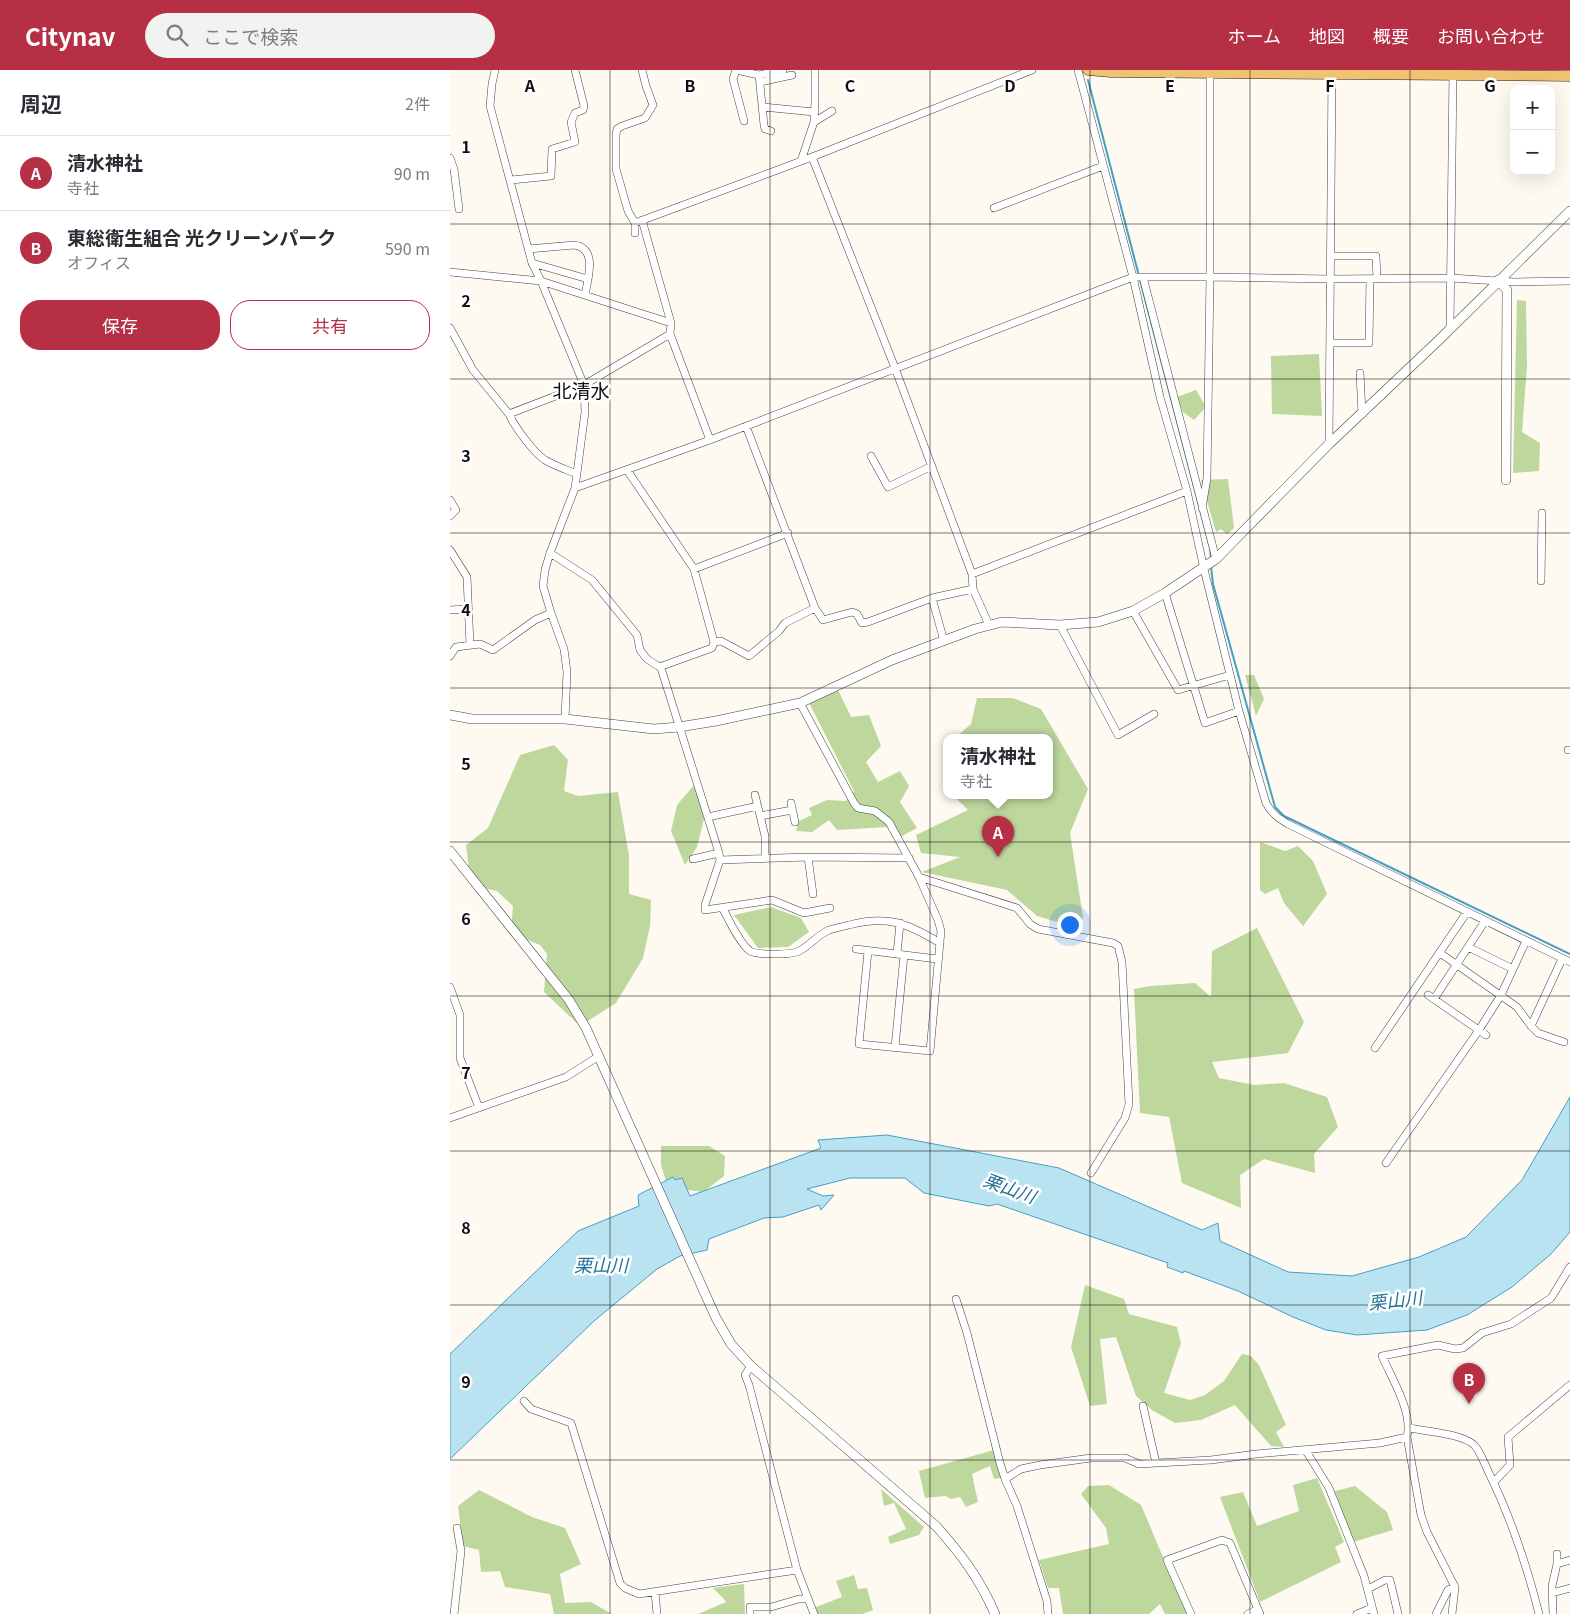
<!DOCTYPE html>
<html lang="ja">
<head>
<meta charset="utf-8">
<style>
	body { margin:0; font-family:Georgia,"Noto Sans JP",serif; background:#f2f2f3; color:#2b2b33 }
	.controls { position:absolute; right:15px; top:15px; display:grid; overflow:hidden; border-radius:10px; box-shadow:0 5px 20px #0002 }
	.controls button { width:45px; height:45px; display:grid; place-items:center; padding:0; border:0; border-bottom:1px solid #e1e1e2; background:#fff; color:#2b2b33; font:25px sans-serif }
	.you { position:absolute; left:619px; top:854px; width:18px; height:18px; margin:-12px; border:4px solid #fff; border-radius:50%; background:#1a73e8; box-shadow:0 0 0 8px #1a73e833 }
	.badge { display:grid; place-items:center; width:32px; height:32px; border-radius:50%; background:#b72f45; color:#fff; font-size:16px; font-weight:700 }
	.pin { position:absolute; translate:-50% -41px; filter:drop-shadow(0 1px 2px #0008) }
	.pin::after { content:''; position:absolute; top:26px; width:18px; height:15px; background:inherit; clip-path:polygon(0 0,100% 0,50% 100%) }
	.popup { position:absolute; left:493px; top:664px; width:110px; height:65px; box-sizing:border-box; display:grid; place-content:center; border-radius:10px; background:#fff; filter:drop-shadow(0 1px 4px #0005); font-size:16px; white-space:nowrap; color:#7c7c81 }
	.popup b { font-size:19px; color:#2b2b33 }
	.popup::after { content:''; position:absolute; left:50%; top:100%; margin-left:-10px; border:10px solid transparent; border-top-color:#fff }
	.list { margin:0; padding:0; list-style:none }
	h2 { display:flex; justify-content:space-between; align-items:center; height:65px; margin:0; padding:0 20px; font-size:21px }
	h2 small { font-size:16px; font-weight:400; color:#7c7c81 }
	.list li { display:grid; grid-template-columns:32px 1fr auto; gap:15px; align-items:center; box-sizing:border-box; height:75px; padding:0 20px; border-top:1px solid #e1e1e2 }
	.list b { display:block; font-size:19px; white-space:nowrap }
	.list p { margin:0; font-size:16px; white-space:nowrap; color:#7c7c81 }
	.list em { font-size:16px; font-style:normal; color:#7c7c81 }
	.actions { display:flex; gap:10px; padding:15px 20px }
	.actions a { flex:1; padding:11px 0; border:1px solid #b72f45; border-radius:20px; text-align:center; font-size:18px; color:#b72f45 }
	.actions .main { background:#b72f45; color:#fff }
	.icon { flex:none; width:28px; height:28px; fill:none; stroke:currentColor; stroke-width:2; stroke-linecap:round; stroke-linejoin:round }
	.map { position:relative; flex:none; width:1120px; height:1544px; overflow:hidden }
	header { display:flex; align-items:center; gap:30px; box-sizing:border-box; height:70px; padding:0 25px; background:#b72f45; color:#fff }
	header strong { font-size:24px }
	nav { display:flex; gap:28px; margin-inline-start:auto; font-size:18px }
	.search { width:350px; height:45px; background:#f2f2f3; display:flex; align-items:center; gap:12px; box-sizing:border-box; padding:0 18px; border-radius:28px; color:#7c7c81; font-size:19px }
	main { display:flex }
	aside { flex:1; background:#fff }
	.map>svg:first-child { display:block }
	.forest { fill:#bdd79d }
	.water { fill:#bae3f2; stroke:#45a0c5 }
	.lines { fill:none; stroke-linecap:round; stroke-linejoin:round }
	.stream { stroke:#45a0c5; stroke-width:2 }
	.minor-casing { stroke:#424242; stroke-width:8 }
	.tertiary-casing { stroke:#424242; stroke-width:10 }
	.primary-casing { stroke:#202020; stroke-width:11 }
	.minor { stroke:#fff; stroke-width:7 }
	.tertiary { stroke:#fff; stroke-width:9 }
	.primary { stroke:#efc371; stroke-width:10 }
	.grid { fill:none; stroke:#0f0f0f; stroke-width:1; stroke-opacity:0.55 }
	.labels { text-anchor:middle; dominant-baseline:central; stroke-width:5; stroke-linejoin:round; paint-order:stroke }
	.water-label { font-size:18px; font-style:italic; fill:#20729a; stroke:#fff }
	.quarter-label { font-size:19px; fill:#0f0f0f; stroke:#fff }
	.grid-label { font-size:16px; text-anchor:middle; font-weight:bold; fill:#0f0f0f; stroke:#fff; stroke-width:5; stroke-linejoin:round; paint-order:stroke }
</style>
</head>
<body>
<header>
<strong>Citynav</strong>
<div class="search"><svg class="icon" aria-label="search" viewBox="0 0 24 24"><circle cx="10" cy="10" r="6"/><path d="M15 15l6 6"/></svg>ここで検索</div>
<nav><a>ホーム</a><a>地図</a><a>概要</a><a>お問い合わせ</a></nav>
</header>
<main>
<aside>
<h2>周辺<small>2件</small></h2>
<ul class="list">
<li><span class="badge">A</span><div><b>清水神社</b><p>寺社</p></div><em>90 m</em></li>
<li><span class="badge">B</span><div><b>東総衛生組合 光クリーンパーク</b><p>オフィス</p></div><em>590 m</em></li>
</ul>
<div class="actions"><a class="main">保存</a><a>共有</a></div>
</aside>
<div class="map">
<svg width="1120" height="1544" viewBox="0 0 1120 1544">
	<rect width="100%" height="100%" fill="#fefaf2"/>
	<path class="forest" d="M1067,230l9,1 1,65 -5,66 18,11 -1,28 -26,2z
		M869,284l3,62 -50,-2 -1,-58z
		M746,320l10,17 -12,13 -11,-8 -6,-15z
		M778,409l6,49 -7,6 -6,-5 -5,3 -15,-52z
		M795,605h9l10,24 -8,17z
		M388,620l13,27 18,-2 12,31 -15,16 12,20 22,-11 9,15 -9,16 17,26 -17,9 -13,-10 -50,3 -8,-10 -17,12 -16,-1 3,-10 13,-6 -3,-7 18,-8 19,1 8,-10 -45,-88z
		M527,628h36l28,11 47,80 -18,44 13,85 -6,10 -40,-12 -30,-26 -85,-18 38,-15 -39,-4 -5,-18 52,-25 -14,-14h95v-58h-94l16,-14z
		M104,675l14,15 -4,31 14,5 40,-4 11,64v38l22,6 -1,26 -7,32 -27,45 -36,23 -36,-34 3,-38 -7,-9 -29,-12 2,-27 -16,-15 -26,-5 -5,-41 22,-17 32,-73z
		M245,714l9,35 -7,28 -12,18 -14,-34 6,-26z
		M810,772l25,9 13,-5 15,15 14,33 -24,32 -19,-23 -6,-15 -13,6 -5,-4z
		M321,837l30,11 8,14 -21,15 -30,1 -24,-33z
		M807,858l47,94 -16,31 -76,9 7,16 35,7 30,-2 43,14 11,30 -24,27 1,19 -51,-14 -24,16 1,33 -59,-25 -13,-66 -29,-4 -6,-124 16,-3 45,-3 16,14 1,-46z
		M211,1076h48l16,10 -1,20 -21,16 -35,-5 -7,-22z
		M635,1215l39,14 5,15 48,13 4,16 -17,50 26,7 15,-5 19,-14 18,-27 9,2 8,9 27,60 -10,7 8,15 -13,-1 -36,-41 -34,15 -26,3 -23,-13 -16,-14 -20,-59 -16,2 7,65 -17,2 -19,-59z
		M544,1380l7,28 -7,1 -4,-13 -18,8 6,28 -12,5 -6,-10 -9,2 -6,-3 -20,2 -6,-27z
		M867,1408l27,64 -9,5 6,15 -81,40 -40,-105 23,-5 14,34 42,-15 -6,-26z
		M659,1415l32,20 46,109h-22l-5,-10 -11,10h-86l-4,-26h-11l-9,-28 70,-16 -3,-16 -25,-34 7,-8z
		M905,1416l32,26 6,18 -40,12 -18,-51z
		M431,1419l43,38 -5,8 -29,9 -2,-7 18,-8 -12,-26 -10,3z
		M29,1420l53,27 33,11 16,36 -21,10 5,29 26,-1 21,12h-58l-4,-20 -45,-7 -5,-16 -19,1 -2,-22 -16,-4 -5,-40z
		M404,1505l4,14 9,-1 6,22 -11,4h-44l-2,-7 26,-10 -6,-16z
		M294,1514l1,30h-47l28,-12 -2,-3 -11,-11z"/>
	<path class="water" d="M1120,1027v135l-19,22 -39,33 -45,28 -40,15 -70,5 -31,-5 -33,-13 -55,-26 -54,-20 -1,2 -16,-6 1,-4 -171,-59 -8,2 -65,-13 -19,-15h-55l-43,11 16,7 11,-1 -13,15 -2,-5 -36,12 -19,1 -55,21 -2,11 -27,6 -23,13 -63,52 -144,138v-105l128,-123 61,-25 -1,-11 35,-18 2,3 7,-2 8,18 131,-48 -3,-8 69,-5 172,33 143,62 16,-7 2,18 68,31 64,4 67,-19 47,-20 56,-57z"/>
	<g class="lines">
		<path class="stream" d="M638,10l51,196
			M690,210l70,268 1,11
			M761,496l2,18 62,223 9,9 286,138"/>
		<g class="minor-casing">
			<path id="minor" d="M45,0l-3,14 -2,22 42,157 9,18 43,104 1,27 -10,76 -25,65 -5,17 -2,16 8,27 13,36 3,23 -2,47
				M286,0l-3,9 11,42
				M286,0l23,5 24,-5
				M628,0l55,207 27,120 27,94 17,78 35,142 27,92c5,10 12,15 22,21l282,138
				M309,5l5,50 1,4 6,2
				M311,12l31,-7
				M313,37l51,5
				M364,52l18,-11
				M362,87l83,211 77,206 1,15 16,36
				M0,88l4,11 5,40
				M351,91l13,-39 1,-21v-31
				M61,110l40,-4 1,-27 23,-7 -4,-20 4,-9 8,-3 1,-4 -9,-36
				M544,138l109,-42
				M192,150l29,103 -1,11 40,106
				M185,153l177,-66 220,-87
				M185,163v-10l-7,-12 -12,-42v-34l1,-6 5,-3 23,-8 8,-13 -7,-19 -4,-16
				M78,179l46,-4c24,3 14,33 11,50
				M880,186h46l1,23
				M82,193l56,16
				M0,202l91,9 130,42
				M693,207l73,282
				M0,258l23,42 36,44c5,12 25,39 36,46 10,6 22,10 32,14
				M1000,258l3,-258
				M880,273h39l1,-64
				M910,303l2,41
				M59,344l75,-29 86,-51
				M296,356l69,182 8,12 29,-8 5,2 5,9 6,-1 64,-24 41,-9
				M879,374l3,-374
				M421,386l17,31 44,-21
				M177,400l67,99
				M125,418l135,-48 423,-163h77l120,2 121,-1 63,4 56,-1
				M0,430l6,10 -6,6
				M752,438l5,-30 3,-201v-207
				M0,480l17,27 3,68
				M100,483l42,27 45,55 3,15 7,9 14,9 58,185 1,7 -15,45v5l67,-10 32,13 26,-5
				M522,504l215,-83
				M1091,511l1,-68
				M715,523l40,130 34,-12
				M482,528l12,43
				M0,540l18,-1
				M683,541l45,79 52,-15
				M610,555l58,110 36,-21
				M264,572l7,-1 28,15 30,-25 6,-8 30,-15
				M0,586l6,-9 24,-3 13,6 42,-30 16,-7
				M209,597l53,-19 2,-6 -20,-73 94,-36
				M350,633l54,100 4,5 17,3 14,11 30,55 19,43 3,11 -11,120 -71,-7 9,-93
				M1118,680h2
				M305,725l10,41v21
				M341,733l4,19
				M310,746l32,-6
				M258,747l50,-11
				M358,787l5,37
				M243,789l26,-6
				M270,790l88,-3 101,1
				M469,807l98,31 13,16 8,5 75,14 5,3 4,16 7,142 -4,14 -34,55
				M273,839c6,11 17,35 27,42 6,4 43,4 49,0 10,-5 18,-15 28,-20 6,-3 15,-4 22,-6 39,-10 58,-2 91,18
				M1018,877l45,22
				M406,879l81,10
				M990,883l77,54 14,19 7,7 26,9
				M447,884l3,-31
				M0,917l10,28v43l19,50
				M978,925l58,40
				M984,929l51,-78
				M1081,956l31,-67
				M445,977l9,-92
				M925,978l92,-136
				M0,1048l116,-41 33,-21
				M936,1093l93,-133 22,-35 25,-54
				M506,1229l11,34 33,130 5,16 12,27 30,95 1,13
				M301,1296l-6,9 4,10 48,185 17,44
				M74,1331l7,8 40,14 49,160 5,5 14,6 158,-24
				M693,1336l13,57
				M959,1358c16,3 56,6 66,18 6,7 10,19 14,27 22,45 38,93 50,141
				M856,1381l23,37 35,88 10,38
				M555,1409l16,-10 19,-4 51,-7h34l14,6 72,-4 45,-6 124,-11 27,-6
				M1044,1412l16,-17 -2,-28 62,-52
				M1107,1494l13,-4
				M918,1519l17,-9h5l8,34
				M205,1522l2,22
				M1102,1523l18,-5
				M4,1544l7,-63 -4,-23
				M300,1544v-7h21l28,-8h9
				M741,1544l-24,-54 55,-20 8,3 30,71
				M798,1544l10,-5
				M907,1544l15,-6
				M986,1544l12,-24 7,-3
				M1002,1544l3,-27 -28,-55 -6,-17 -14,-78c6,-25 -15,-58 -25,-81l56,-11 17,4 8,-1 19,-15 29,-9 40,-26 19,-31
				M1103,1544l-1,-28 5,-22v-10"/>
		</g>
		<g class="tertiary-casing">
			<path id="tertiary" d="M1048,210l9,10 -1,190
				M0,645l22,4h93l89,10 25,-2 37,-6 84,-18 92,-43 83,-31 27,-7 58,3 38,-3 35,-11 32,-18 51,-34 113,-115 112,-106 129,-127
				M0,781l119,149 17,28 130,290 15,26 20,22 185,160c25,28 44,53 59,88"/>
		</g>
		<g class="primary-casing">
			<path id="primary" d="M638,0l23,2 459,4"/>
		</g>
		<use href="#minor" class="minor"/>
		<use href="#tertiary" class="tertiary"/>
		<use href="#primary" class="primary"/>
	</g>
	<path class="grid" d="M160,0v1544M320,0v1544M480,0v1544M640,0v1544M800,0v1544M960,0v1544M0,154h1120M0,309h1120M0,463h1120M0,618h1120M0,772h1120M0,926h1120M0,1081h1120M0,1235h1120M0,1390h1120"/>
	<g class="labels">
		<g class="water-label">
			<text transform="translate(560 1117) rotate(20)">栗山川</text>
			<text x="151" y="1194">栗山川</text>
			<text transform="translate(945 1229) rotate(-6)">栗山川</text>
		</g>
		<g class="quarter-label">
			<text x="131" y="319">北清水</text>
		</g>
	</g>
	<g class="grid-label">
		<text x="80" y="22">A</text>
		<text x="240" y="22">B</text>
		<text x="400" y="22">C</text>
		<text x="560" y="22">D</text>
		<text x="720" y="22">E</text>
		<text x="880" y="22">F</text>
		<text x="1040" y="22">G</text>
		<text x="16" y="83">1</text>
		<text x="16" y="237">2</text>
		<text x="16" y="392">3</text>
		<text x="16" y="546">4</text>
		<text x="16" y="700">5</text>
		<text x="16" y="855">6</text>
		<text x="16" y="1009">7</text>
		<text x="16" y="1164">8</text>
		<text x="16" y="1318">9</text>
	</g>
</svg>
<div class="controls">
<button>+</button>
<button>−</button>
</div>
<div class="you"></div>
<div class="pin badge" style="left:548px;top:787px">A</div>
<div class="popup"><b>清水神社</b>寺社</div>
<div class="pin badge" style="left:1019px;top:1334px">B</div>
</div>
</main>
</body>
</html>
